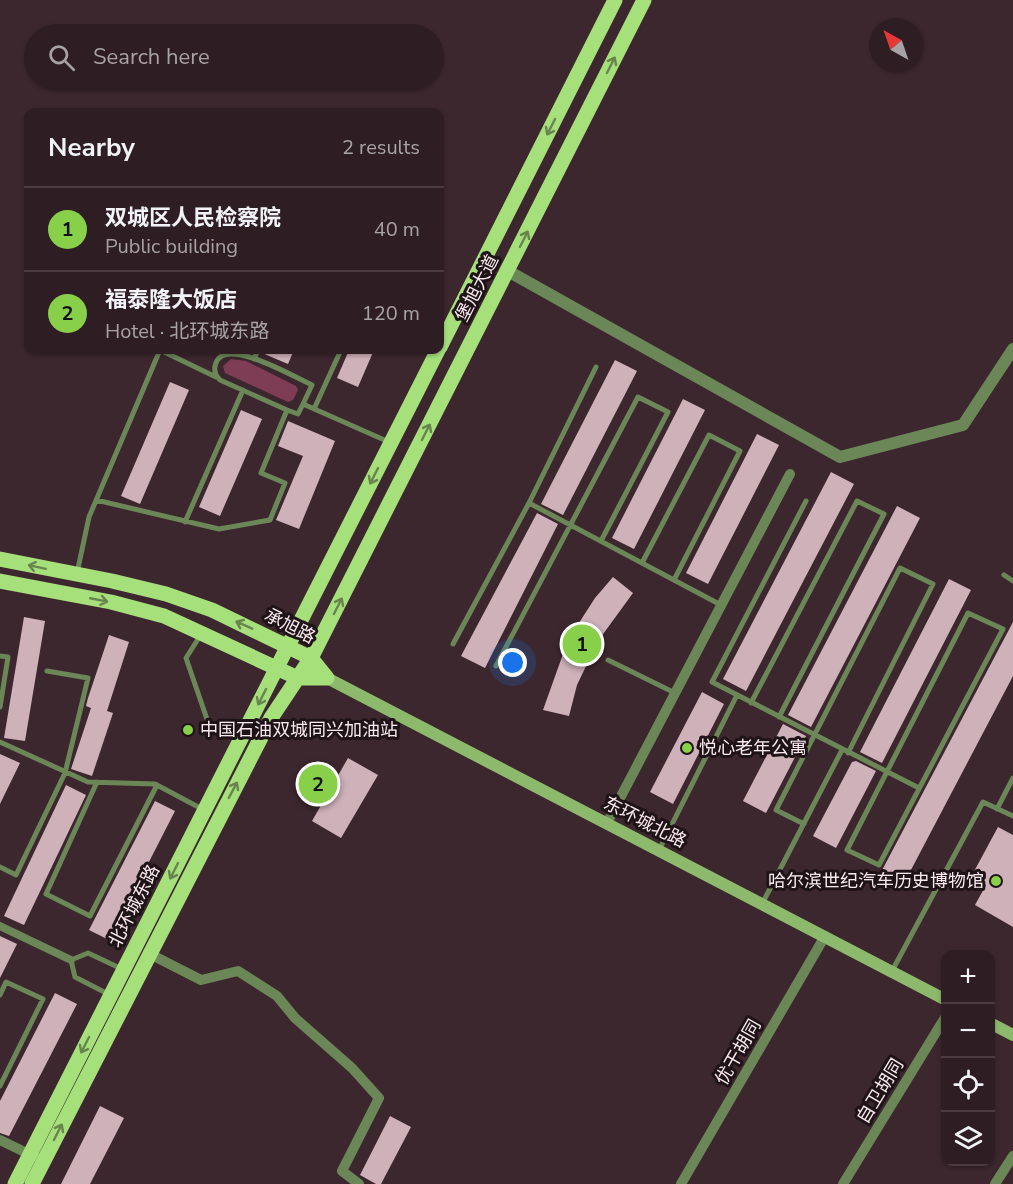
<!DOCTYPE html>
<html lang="en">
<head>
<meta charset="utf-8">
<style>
	body { margin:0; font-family:"Nunito Sans","Noto Sans SC",sans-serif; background:#36262a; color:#f1f3f6 }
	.controls { position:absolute; right:18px; bottom:18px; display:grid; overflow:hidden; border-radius:12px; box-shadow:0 2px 4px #0004 }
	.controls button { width:54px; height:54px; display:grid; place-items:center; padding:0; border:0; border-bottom:2px solid #493b40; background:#2e1d22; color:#f1f3f6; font:30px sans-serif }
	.compass { position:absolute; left:869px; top:18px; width:54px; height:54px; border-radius:50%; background:#2e1d22; box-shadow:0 2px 4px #0004; rotate:320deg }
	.you { position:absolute; left:513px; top:663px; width:21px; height:21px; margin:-15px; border:4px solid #fff; border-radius:50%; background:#1a73e8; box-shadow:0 0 0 9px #1a73e833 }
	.badge { display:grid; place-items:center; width:39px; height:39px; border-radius:50%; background:#88cf4a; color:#111; font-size:20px; font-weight:700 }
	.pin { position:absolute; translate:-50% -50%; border:3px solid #fff; box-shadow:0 2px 6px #0006 }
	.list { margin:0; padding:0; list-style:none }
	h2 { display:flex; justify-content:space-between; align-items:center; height:78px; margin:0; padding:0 24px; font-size:26px }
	h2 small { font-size:20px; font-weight:400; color:#a7a2a5 }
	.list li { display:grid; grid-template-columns:39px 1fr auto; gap:18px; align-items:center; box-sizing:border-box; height:84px; padding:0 24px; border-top:2px solid #493b40 }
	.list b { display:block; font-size:22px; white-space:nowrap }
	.list p { margin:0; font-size:20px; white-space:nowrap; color:#a7a2a5 }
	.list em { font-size:20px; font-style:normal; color:#a7a2a5 }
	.icon { flex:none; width:33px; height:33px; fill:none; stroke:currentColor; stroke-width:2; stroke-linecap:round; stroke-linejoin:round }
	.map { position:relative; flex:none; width:1013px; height:1184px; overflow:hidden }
	.search { position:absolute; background:#2e1d22; box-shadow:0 2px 4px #0004; left:24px; top:24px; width:420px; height:66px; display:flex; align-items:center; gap:15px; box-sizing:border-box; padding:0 21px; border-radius:33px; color:#a7a2a5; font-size:22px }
	.panel { position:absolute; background:#2e1d22; box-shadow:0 2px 4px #0004; left:24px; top:108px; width:420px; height:246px; border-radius:12px }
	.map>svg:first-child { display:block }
	.green { fill:#7f3c55 }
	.building { fill:#cfb1ba }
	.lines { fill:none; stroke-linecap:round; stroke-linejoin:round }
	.service { stroke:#6b8758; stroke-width:5 }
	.pedestrian { stroke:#6b8758; stroke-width:8 }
	.minor { stroke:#6b8758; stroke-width:10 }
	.tertiary { stroke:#6b8758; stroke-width:12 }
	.secondary { stroke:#8db96c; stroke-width:12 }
	.primary { stroke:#a6e07b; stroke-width:15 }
	.oneway { stroke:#69844e }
	.poi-dot { fill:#88cf4a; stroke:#1e1316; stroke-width:2 }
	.labels { text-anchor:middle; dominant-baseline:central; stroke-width:6; stroke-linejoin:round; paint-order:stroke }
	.street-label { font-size:18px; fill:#f9e9ee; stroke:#1e1316 }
	.poi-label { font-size:18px; fill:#f9e9ee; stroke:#1e1316; text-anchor:start }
</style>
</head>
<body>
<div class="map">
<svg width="1013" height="1184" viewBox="0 0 1013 1184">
	<rect width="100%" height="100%" fill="#3d272e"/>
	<path class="green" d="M231,359l15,2 50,25 2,4 -5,10 -5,2 -63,-29 -2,-7z"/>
	<path class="building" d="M263,350h31l-6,14 -26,-11z
		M349,350h25l-16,37 -21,-9z
		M615,360l22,11 -74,144 -22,-11z
		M170,382l19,8 -49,114 -19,-8z
		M683,399l22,11 -71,139 -22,-11z
		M241,410l21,9 -42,97 -21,-9z
		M288,421l47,20 -36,88 -23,-9 27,-64 -25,-10z
		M757,434l22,11 -71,139 -22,-11z
		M831,472l23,12 -108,207 -23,-12z
		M897,506l23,12 -109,209 -23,-12z
		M537,513l21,11 -73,144 -24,-12z
		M613,577l20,16 -35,48 -21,44 -8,31 -26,-6 25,-70 27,-42z
		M949,579l22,11 -89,173 -22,-11z
		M24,617l21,4 -20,120 -21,-3z
		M1013,622v54l-111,211 -23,-11z
		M109,635l20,7 -22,69 6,2 -21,63 -21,-7 20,-61 -5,-2 2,-8z
		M702,692l22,12 -51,100 -23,-12z
		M783,724l23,12 -40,77 -23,-12z
		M0,754l20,9 -20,41z
		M348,758l30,17 -37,63 -29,-17z
		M856,761l20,10 -40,77 -23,-12 39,-74z
		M66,785l20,10 -62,130 -20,-9z
		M155,801l20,10 -66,129 -20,-10z
		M998,827l15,8v92l-38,-22 11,-20 -15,-8z
		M0,936l17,8 -17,34z
		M55,993l22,11 -68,132 -9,-3v-32z
		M100,1106l24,12 -34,66h-29z
		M390,1116l21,11 -30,57h-5l-16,-9z"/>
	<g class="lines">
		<path class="service" d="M160,350l56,27
			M254,359l4,-9
			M303,404l9,-19c-18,-8 -87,-49 -96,-22 -3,7 -1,12 4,17l67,30 11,4 5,-10 86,38
			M314,409l27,-59
			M96,500l123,29 51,-9 15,-37 -24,-10 26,-63
			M806,501l-94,181 207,106
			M529,503l192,102
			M185,522l58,-132
			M642,563l67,-128 31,16 -66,129
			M77,573l12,-56 71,-167
			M1004,575l9,6
			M968,613l35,16 -124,236 -32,-15z
			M200,636l-14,22 23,67 31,15
			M453,644l76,-141 67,-136
			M0,656l8,1 -8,50
			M608,660l67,33
			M496,666l142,-269 30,15 -67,129
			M751,703l106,-202 27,13 -105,203
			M0,742l88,40 67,2 49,26
			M97,782l-51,112 44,22 67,-131
			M997,809l16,-31
			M804,824l-28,-14 124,-242 33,16 -85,169
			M659,850l78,-155
			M0,867l16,8 49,-102 23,-95 -41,-7
			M762,904l80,-154
			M892,971l91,-169 30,14
			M0,995l6,-13 37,17 -43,87
			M110,995l-35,-18 -4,-17 17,-7 34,16"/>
		<path class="pedestrian" d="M0,926l71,34"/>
		<path class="minor" d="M607,823l183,-349
			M148,953l53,27 37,-9 39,25 18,22 57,50 27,30 -37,73 17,13
			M0,1140l35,17
			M681,1184l144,-248
			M843,1184l103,-168
			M995,1184l18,-28"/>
		<path class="tertiary" d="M508,271l332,186 123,-32 50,-76"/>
		<path class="secondary" d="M327,678l619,322
			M990,1023l23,12"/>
		<path class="primary" d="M440,347l175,-347
			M0,559l112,22 54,13 46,16 99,48 16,20
			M0,581l111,21 53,14 134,62h29
			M15,1184l423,-834
			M32,1184l239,-466 40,-60 333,-658"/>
	</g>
	<defs><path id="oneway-shaft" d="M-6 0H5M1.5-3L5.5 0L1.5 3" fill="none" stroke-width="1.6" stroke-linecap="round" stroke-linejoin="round" transform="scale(1.5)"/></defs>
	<g class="oneway">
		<use href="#oneway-shaft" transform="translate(611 65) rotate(-63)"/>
		<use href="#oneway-shaft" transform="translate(551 127) rotate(117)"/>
		<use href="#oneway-shaft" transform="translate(524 239) rotate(-63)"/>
		<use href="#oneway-shaft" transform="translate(426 432) rotate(-63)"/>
		<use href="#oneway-shaft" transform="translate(374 476) rotate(117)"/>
		<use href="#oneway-shaft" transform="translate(37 567) rotate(-168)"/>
		<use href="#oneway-shaft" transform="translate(99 600) rotate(11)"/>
		<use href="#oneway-shaft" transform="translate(338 606) rotate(-63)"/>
		<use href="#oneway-shaft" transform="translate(244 625) rotate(-156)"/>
		<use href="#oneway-shaft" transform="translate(262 697) rotate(117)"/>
		<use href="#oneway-shaft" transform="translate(233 790) rotate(-62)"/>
		<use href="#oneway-shaft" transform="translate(174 871) rotate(117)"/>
		<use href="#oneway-shaft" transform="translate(85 1045) rotate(117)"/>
		<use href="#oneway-shaft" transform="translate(58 1132) rotate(-63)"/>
	</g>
	<g class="poi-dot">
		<circle cx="188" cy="730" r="6"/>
		<circle cx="687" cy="748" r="6"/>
		<circle cx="996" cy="881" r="6"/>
	</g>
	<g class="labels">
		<g class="street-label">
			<text transform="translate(477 288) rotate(-63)">堡旭大道</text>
			<text transform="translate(290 626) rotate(27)">承旭路</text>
			<text transform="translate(645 822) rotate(27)">东环城北路</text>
			<text transform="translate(134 906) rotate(-63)">北环城东路</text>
			<text transform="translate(738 1052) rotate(-60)">优干胡同</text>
			<text transform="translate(880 1091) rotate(-59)">自卫胡同</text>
		</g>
		<g class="poi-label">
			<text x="200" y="730">中国石油双城同兴加油站</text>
			<text x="699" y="748">悦心老年公寓</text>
			<text x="984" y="881" text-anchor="end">哈尔滨世纪汽车历史博物馆</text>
		</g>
	</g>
</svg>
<div class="controls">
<button>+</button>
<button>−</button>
<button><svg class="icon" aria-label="locate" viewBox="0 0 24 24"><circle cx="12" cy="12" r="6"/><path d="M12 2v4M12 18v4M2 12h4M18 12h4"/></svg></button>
<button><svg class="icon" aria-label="layers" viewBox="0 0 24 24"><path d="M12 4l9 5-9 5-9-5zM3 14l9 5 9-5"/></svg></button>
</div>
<svg class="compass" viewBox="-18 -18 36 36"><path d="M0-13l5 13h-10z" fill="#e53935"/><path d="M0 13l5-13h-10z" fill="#a7a2a5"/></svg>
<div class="you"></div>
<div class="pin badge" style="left:582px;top:644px">1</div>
<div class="pin badge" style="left:318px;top:784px">2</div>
<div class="search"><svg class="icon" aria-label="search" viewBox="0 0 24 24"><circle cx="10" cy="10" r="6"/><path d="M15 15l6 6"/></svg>Search here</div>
<section class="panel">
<h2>Nearby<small>2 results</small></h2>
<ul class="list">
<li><span class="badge">1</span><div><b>双城区人民检察院</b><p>Public building</p></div><em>40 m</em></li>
<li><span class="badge">2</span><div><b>福泰隆大饭店</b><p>Hotel · 北环城东路</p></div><em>120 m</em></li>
</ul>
</section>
</div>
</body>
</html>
